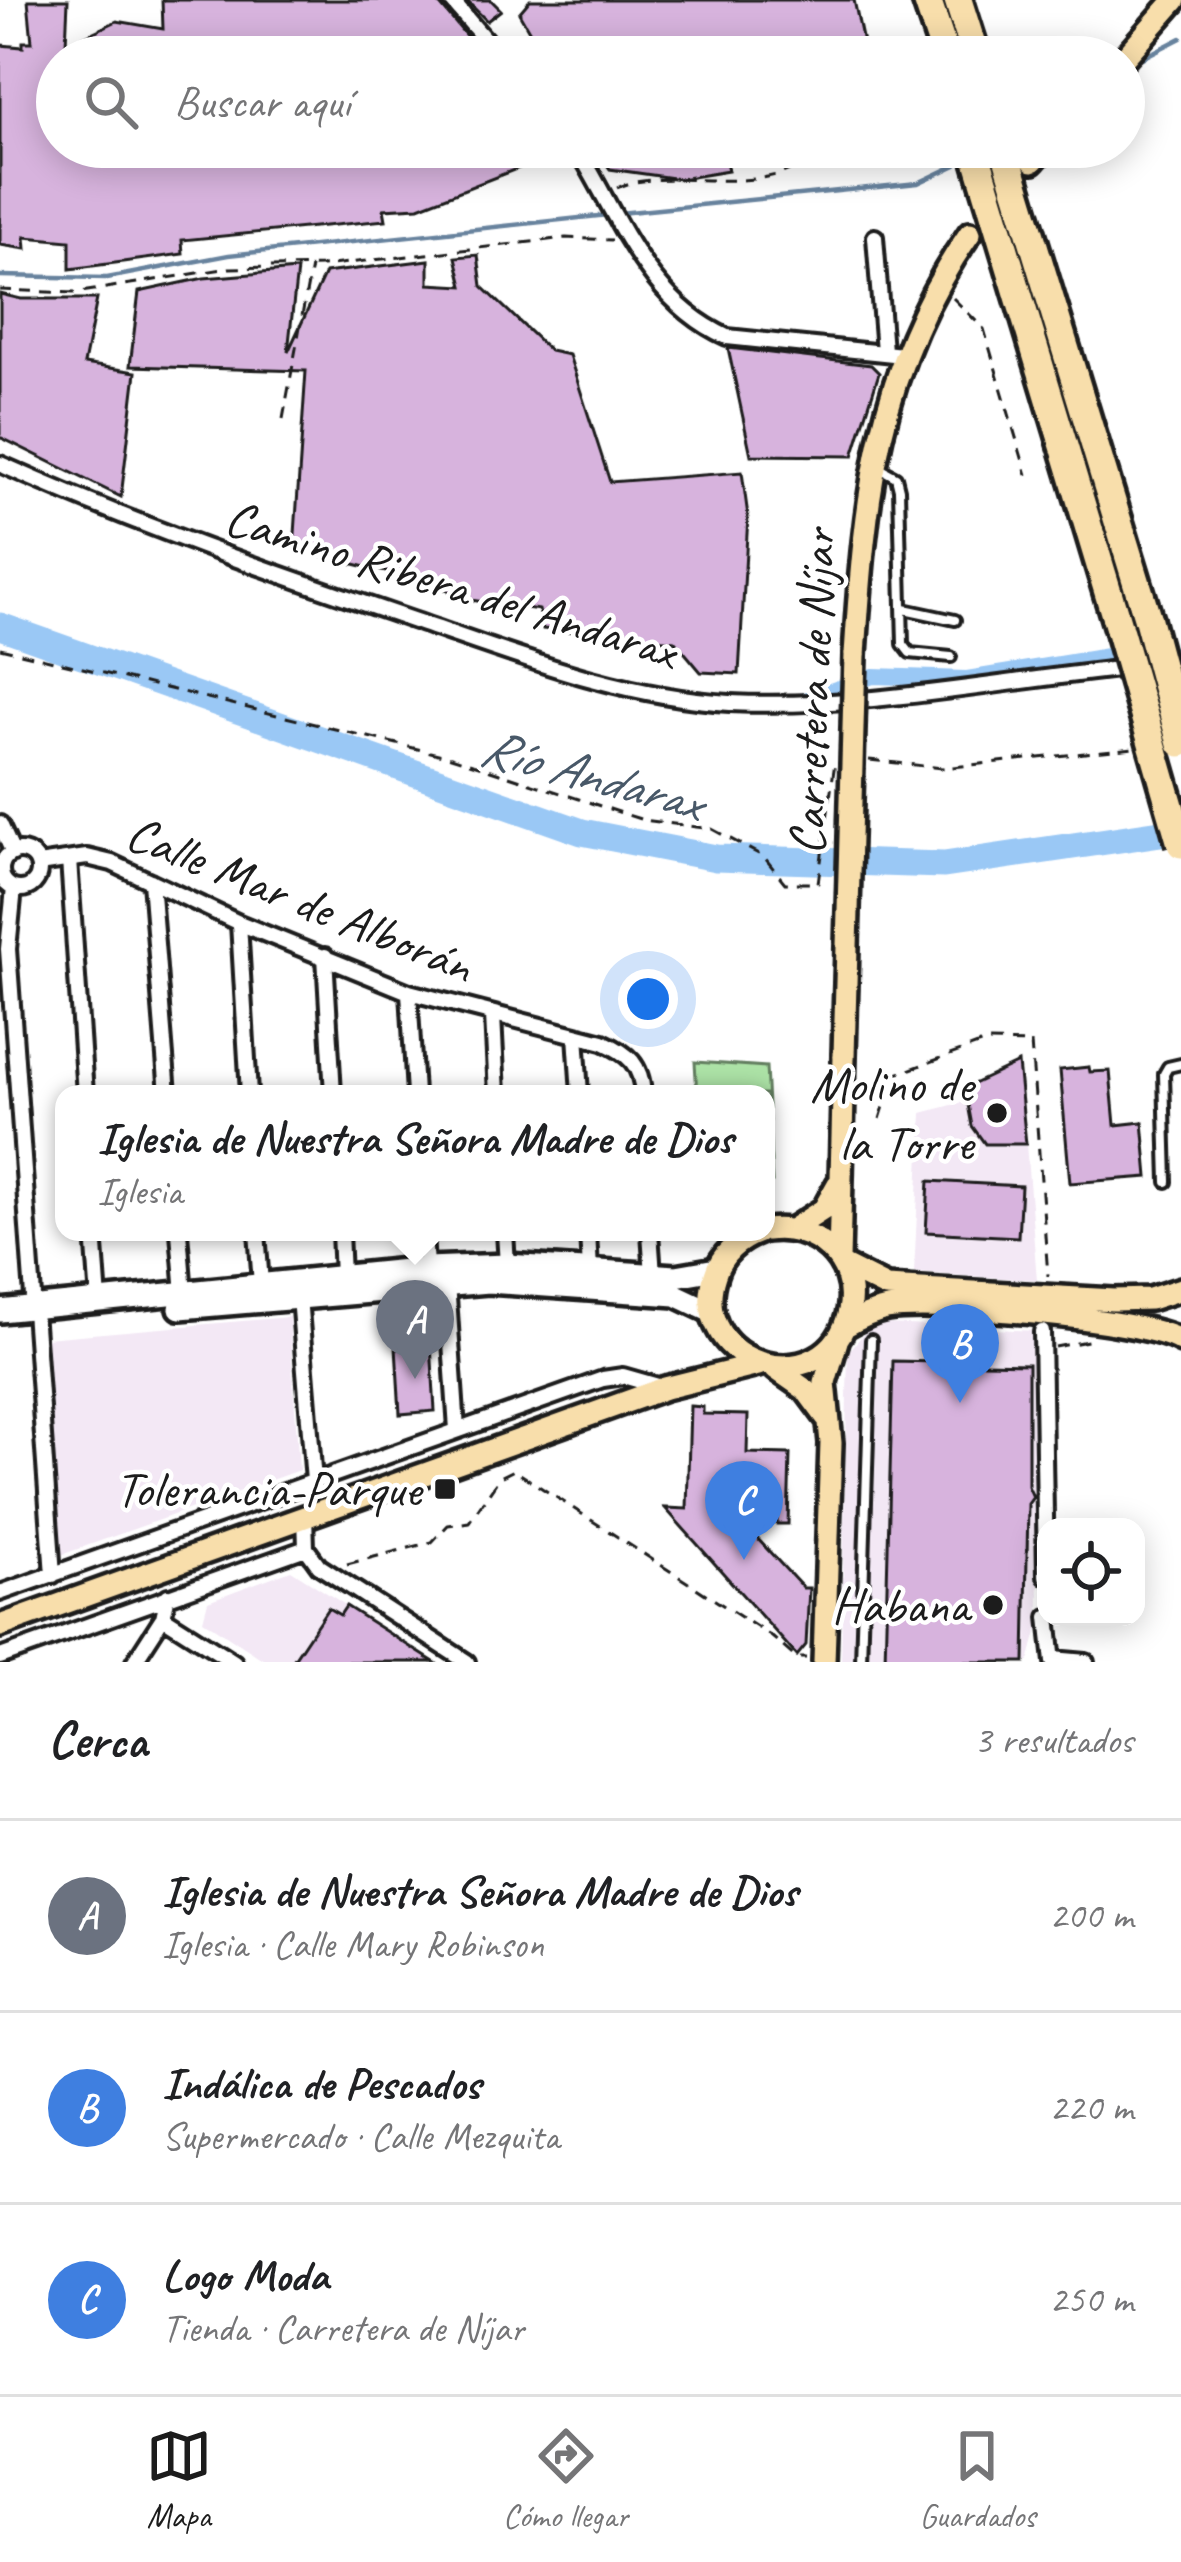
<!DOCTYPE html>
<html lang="es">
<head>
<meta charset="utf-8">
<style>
	body { margin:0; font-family:Caveat,sans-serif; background:#f2f2f2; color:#202124 }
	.controls { position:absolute; right:36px; bottom:36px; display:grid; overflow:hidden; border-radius:24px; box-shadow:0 6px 30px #0003 }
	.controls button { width:108px; height:108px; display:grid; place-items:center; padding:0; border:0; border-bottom:3px solid #e0e0e0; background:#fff; color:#202124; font:60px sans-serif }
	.you { position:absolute; left:648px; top:999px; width:42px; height:42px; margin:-30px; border:9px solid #fff; border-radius:50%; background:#1a73e8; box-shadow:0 0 0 18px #1a73e833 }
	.badge { display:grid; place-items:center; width:78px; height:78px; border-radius:50%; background:#1c1c1c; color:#fff; font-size:39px; font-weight:700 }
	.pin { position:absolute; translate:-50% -99px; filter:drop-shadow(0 3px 6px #0008) }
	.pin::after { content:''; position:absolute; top:63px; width:42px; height:36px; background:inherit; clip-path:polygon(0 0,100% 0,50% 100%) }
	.popup { position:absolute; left:55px; top:1085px; width:720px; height:156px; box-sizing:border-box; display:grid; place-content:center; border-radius:24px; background:#fff; filter:drop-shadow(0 3px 9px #0005); font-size:39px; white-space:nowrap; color:#757577 }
	.popup b { font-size:45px; color:#202124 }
	.popup::after { content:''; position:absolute; left:50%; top:100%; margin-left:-24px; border:24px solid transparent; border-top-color:#fff }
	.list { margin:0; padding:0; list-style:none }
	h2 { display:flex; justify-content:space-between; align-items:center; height:156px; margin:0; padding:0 48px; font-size:51px }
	h2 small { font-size:39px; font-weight:400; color:#757577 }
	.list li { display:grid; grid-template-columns:78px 1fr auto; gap:36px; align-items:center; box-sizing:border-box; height:192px; padding:0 48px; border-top:3px solid #e0e0e0 }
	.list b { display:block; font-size:45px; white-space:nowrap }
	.list p { margin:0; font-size:39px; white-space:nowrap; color:#757577 }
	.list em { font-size:39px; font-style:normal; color:#757577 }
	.icon { flex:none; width:66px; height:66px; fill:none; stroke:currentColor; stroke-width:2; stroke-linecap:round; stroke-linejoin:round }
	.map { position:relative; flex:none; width:1181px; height:1662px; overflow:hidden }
	.search { position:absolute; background:#fff; box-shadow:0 6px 30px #0003; left:36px; right:36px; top:36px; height:132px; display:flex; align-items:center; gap:30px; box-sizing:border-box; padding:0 42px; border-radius:66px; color:#757577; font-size:45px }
	.sheet { height:732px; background:#fff }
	nav { display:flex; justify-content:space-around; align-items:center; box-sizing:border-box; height:168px; border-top:3px solid #e0e0e0; background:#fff; font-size:33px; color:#757577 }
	nav a { display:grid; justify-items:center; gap:6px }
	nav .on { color:#1c1c1c }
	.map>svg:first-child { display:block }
	.built { fill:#f3e8f5 }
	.green { fill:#ace2a6; stroke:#647f61; stroke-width:3 }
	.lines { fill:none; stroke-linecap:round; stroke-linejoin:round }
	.stream { stroke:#68839e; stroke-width:4.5 }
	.canal { stroke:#9ac8f5; stroke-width:16 }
	.river { stroke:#9ac8f5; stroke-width:27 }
	.building { fill:#d7b3dd; stroke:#1c1c1c; stroke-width:3 }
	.lane-casing { stroke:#1c1c1c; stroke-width:16 }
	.street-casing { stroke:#1c1c1c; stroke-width:22 }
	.secondary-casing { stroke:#1c1c1c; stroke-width:30 }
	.primary-casing { stroke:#1c1c1c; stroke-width:30 }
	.highway-casing { stroke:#1c1c1c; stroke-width:36 }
	.path { stroke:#1c1c1c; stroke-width:3; stroke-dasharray:12 9; stroke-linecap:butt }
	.lane { stroke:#fff; stroke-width:8 }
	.street { stroke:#fff; stroke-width:14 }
	.secondary { stroke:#fff; stroke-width:21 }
	.primary { stroke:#f8deab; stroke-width:21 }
	.highway { stroke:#f8deab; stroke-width:27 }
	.primary-bridge-casing { stroke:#1c1c1c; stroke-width:30; stroke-linecap:butt }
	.highway-bridge-casing { stroke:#1c1c1c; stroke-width:36; stroke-linecap:butt }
	.primary-bridge { stroke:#f8deab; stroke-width:21 }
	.highway-bridge { stroke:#f8deab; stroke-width:27 }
	.poi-dot { fill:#1c1c1c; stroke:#fff; stroke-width:4.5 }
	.labels { text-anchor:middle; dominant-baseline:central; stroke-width:9; stroke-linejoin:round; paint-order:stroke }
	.street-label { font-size:51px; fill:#1c1c1c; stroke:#fff }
	.poi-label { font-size:51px; fill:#1c1c1c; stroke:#fff; text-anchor:end }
	.water-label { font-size:54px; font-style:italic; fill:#485868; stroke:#fff }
</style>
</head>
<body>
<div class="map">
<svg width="1181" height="1662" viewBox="0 0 1181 1662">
	<rect width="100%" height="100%" fill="#fff"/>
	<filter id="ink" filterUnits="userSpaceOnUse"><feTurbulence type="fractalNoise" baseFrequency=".00833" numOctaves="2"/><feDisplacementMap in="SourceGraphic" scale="24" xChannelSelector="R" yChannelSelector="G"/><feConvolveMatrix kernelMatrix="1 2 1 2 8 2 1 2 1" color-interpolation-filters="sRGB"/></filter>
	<g filter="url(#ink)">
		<path class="built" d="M967,1101l5,25 13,18h41l11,136 -123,-7 8,-160z
			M289,1317l10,153 -238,85 -16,-217z
			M885,1324l152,7 2,293 -10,38h-188l7,-310 19,-22z
			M291,1570l143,92h-167l-64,-42 5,-19z"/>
		<path class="green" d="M695,1062l71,5 6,115h-6v-88h-69z"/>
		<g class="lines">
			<path class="stream" d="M1138,60l43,-22
				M619,213l299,-30 38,-18
				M0,276l107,2 122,-23 379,-40"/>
			<path class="canal" d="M796,703l77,-27 94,3 141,-23 73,-2"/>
			<path class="river" d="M0,626l582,206 134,26 228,7 237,-35"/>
		</g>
		<path class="building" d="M28,0h40l-2,45 51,-24 46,8 -1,-29h274l48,57h-427v90l508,3 -146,57 -35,2 2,11 -204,20 1,14 -113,15v-28l-45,-4 1,12 -26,-4v-200l23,2v-5h9z
			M466,0h25l10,10 -14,11z
			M530,0h324l12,57h-333l-9,-14 10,-4 -15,-26z
			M595,147h128l5,24 -48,8 -70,-10z
			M478,255l4,31 68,65 19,4 41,127 132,-10 6,44 -9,158 -38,-2 -26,-31 -132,-12 -4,-19 -75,-11 -30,-15 -140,-35 12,-178 -176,-5 9,-74 65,-14 93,-8 -9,82 37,-79 104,-13v24l34,2 -7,-29z
			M0,294l21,5h76l-13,65 52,8 -15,125 -121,-60z
			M728,348l143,17 8,8 -26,83 -102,-1z
			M1018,1063l8,81h-41l-13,-18 -7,-38z
			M1089,1067l1,5 20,-1 5,54 28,-3 5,55 -78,6 -10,-113z
			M929,1181l92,5 -3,51 -92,-5z
			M431,1344l4,67 -35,3 -4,-67z
			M893,1361l135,3v122l5,11 -5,7 -3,158h-140z
			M690,1406l13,1v7l45,1 -1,38 43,1 -2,70h-11v-11l-45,-2 71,77h6l-3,57 -9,11 -132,-148 22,1z
			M346,1606l88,56h-142l36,-54 12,7z"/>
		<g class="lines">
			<g class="lane-casing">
				<path id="lane" d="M876,466l20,11 3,12 4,155 7,9 41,4
					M904,609l51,11
					M1167,1182l-3,-108 4,-7 13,-3
					M861,1662l10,-322"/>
			</g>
			<g class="street-casing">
				<path id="street" d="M451,0l49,57
					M576,147c44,71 70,153 151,190l176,18
					M875,237l9,114
					M0,464c136,61 274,109 415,157 103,35 206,76 315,82 152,7 300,-29 451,-40
					M0,824l13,29
					M1 870a19 19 0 1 1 38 0a19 19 0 1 1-38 0Z
					M69,860l16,234
					M38,864l49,-7 25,6 127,60 170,69 194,50c26,12 38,22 40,52
					M151,881l17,213
					M14,888l-6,61 45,626
					M239,923l10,171
					M325,956l8,138
					M409,992l6,102
					M493,1016l4,78
					M576,1035l4,59
					M94,1232l5,69
					M179,1232l5,62
					M257,1232l4,52
					M340,1232l2,44
					M424,1232l2,36
					M505,1232l2,33
					M588,1232l2,39
					M650,1232l3,43
					M447,1283l10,147
					M299,1297l15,184
					M1042,1332l4,244
					M305,1515l1,33 13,18 148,96
					M0,1593l603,-214 20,-3 42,12
					M168,1596l-5,21 71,45
					M1048,1617l5,45
					M0,1657l306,-109
					M1053,1659l33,3
					M134,1662l29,-45"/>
			</g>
			<g class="secondary-casing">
				<path id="secondary" d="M180,1308l308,-26 188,13 36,17
					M0,1311l426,-43 81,-3 169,11 40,-7"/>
			</g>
			<g class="primary-casing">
				<path id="primary" d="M1124,58l51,-58
					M1033,161l12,-14
					M855,655c10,-158 22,-288 115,-422
					M793,1229l31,-20 14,-25
					M759,1232c-20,7 -38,22 -44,43 -30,92 114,131 134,36 10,-51 -35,-88 -83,-81
					M839,1260l5,-204
					M842,1265l44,22 228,13 36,-1 31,-10
					M844,1327c14,-8 27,-15 43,-18 44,-8 259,9 294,32
					M776,1369l30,21 20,27
					M0,1626l665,-238 93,-23
					M824,1662l7,-219 -6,-61 12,-41"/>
			</g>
			<g class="highway-casing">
				<path id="highway" d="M927,0l19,57
					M958,0l18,57
					M974,147l146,485
					M1004,147l144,473"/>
			</g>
			<path class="path" d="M617,188c49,-25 165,18 197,-41
				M0,290l75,3 154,-25 93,-2 244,-28 46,2
				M953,298l31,31 43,146
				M283,419l28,-152
				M0,648l451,109 192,63 69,9 52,28 21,26h33l17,-121
				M869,760l73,8 191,-20
				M880,1119l14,-44 92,-33 45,1 17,233
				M1055,1347l38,-7
				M347,1564l85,-22 16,-17 21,-3 31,-45 14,-7 258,167 24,21h10"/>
			<use href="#lane" class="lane"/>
			<use href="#street" class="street"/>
			<use href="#secondary" class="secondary"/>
			<use href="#primary" class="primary"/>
			<use href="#highway" class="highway"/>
			<g class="primary-bridge-casing">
				<path id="primary-bridge" d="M844,1056l11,-401"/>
			</g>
			<g class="highway-bridge-casing">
				<path id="highway-bridge" d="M1148,620l33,123
					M1120,632l61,212"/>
			</g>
			<use href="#primary-bridge" class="primary-bridge"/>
			<use href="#highway-bridge" class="highway-bridge"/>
		</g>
	</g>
	<g class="poi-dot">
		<circle cx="997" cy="1113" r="12"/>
		<rect x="433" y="1477" width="24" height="24" rx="6"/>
		<circle cx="993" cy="1605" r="12"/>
	</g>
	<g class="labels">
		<g class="street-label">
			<text transform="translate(451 584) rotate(17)">Camino Ribera del Andarax</text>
			<text transform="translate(812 692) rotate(-88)">Carretera de Níjar</text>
			<text transform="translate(300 899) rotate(22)">Calle Mar de Alborán</text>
		</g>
		<g class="poi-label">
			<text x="973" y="1084">Molino de<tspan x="973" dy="59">la Torre</tspan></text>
			<text x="421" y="1489">Tolerancia-Parque</text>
			<text x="969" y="1605">Habana</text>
		</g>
		<g class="water-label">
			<text transform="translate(591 774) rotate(15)">Río Andarax</text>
		</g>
	</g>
</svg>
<div class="controls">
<button><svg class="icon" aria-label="locate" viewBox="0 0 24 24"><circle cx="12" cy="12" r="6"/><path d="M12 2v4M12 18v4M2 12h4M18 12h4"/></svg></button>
</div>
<div class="you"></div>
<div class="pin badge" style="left:415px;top:1379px;background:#6b7280">A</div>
<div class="popup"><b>Iglesia de Nuestra Señora Madre de Dios</b>Iglesia</div>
<div class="pin badge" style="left:960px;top:1403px;background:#3f7fe0">B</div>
<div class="pin badge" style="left:744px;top:1560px;background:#3f7fe0">C</div>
<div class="search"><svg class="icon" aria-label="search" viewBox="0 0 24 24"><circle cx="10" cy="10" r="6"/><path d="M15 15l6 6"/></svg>Buscar aquí</div>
</div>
<section class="sheet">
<h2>Cerca<small>3 resultados</small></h2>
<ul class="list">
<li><span class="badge" style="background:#6b7280">A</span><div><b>Iglesia de Nuestra Señora Madre de Dios</b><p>Iglesia · Calle Mary Robinson</p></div><em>200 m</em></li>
<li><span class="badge" style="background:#3f7fe0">B</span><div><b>Indálica de Pescados</b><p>Supermercado · Calle Mezquita</p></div><em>220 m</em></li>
<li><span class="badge" style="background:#3f7fe0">C</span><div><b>Logo Moda</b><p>Tienda · Carretera de Níjar</p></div><em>250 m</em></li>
</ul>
</section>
<nav>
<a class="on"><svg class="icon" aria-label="map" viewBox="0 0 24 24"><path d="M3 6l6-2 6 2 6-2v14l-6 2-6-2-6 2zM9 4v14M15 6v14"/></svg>Mapa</a>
<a><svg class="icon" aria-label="directions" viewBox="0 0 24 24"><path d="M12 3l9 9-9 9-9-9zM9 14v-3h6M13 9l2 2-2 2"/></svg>Cómo llegar</a>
<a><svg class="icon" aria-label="saved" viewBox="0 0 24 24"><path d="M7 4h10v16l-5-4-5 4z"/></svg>Guardados</a>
</nav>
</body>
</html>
